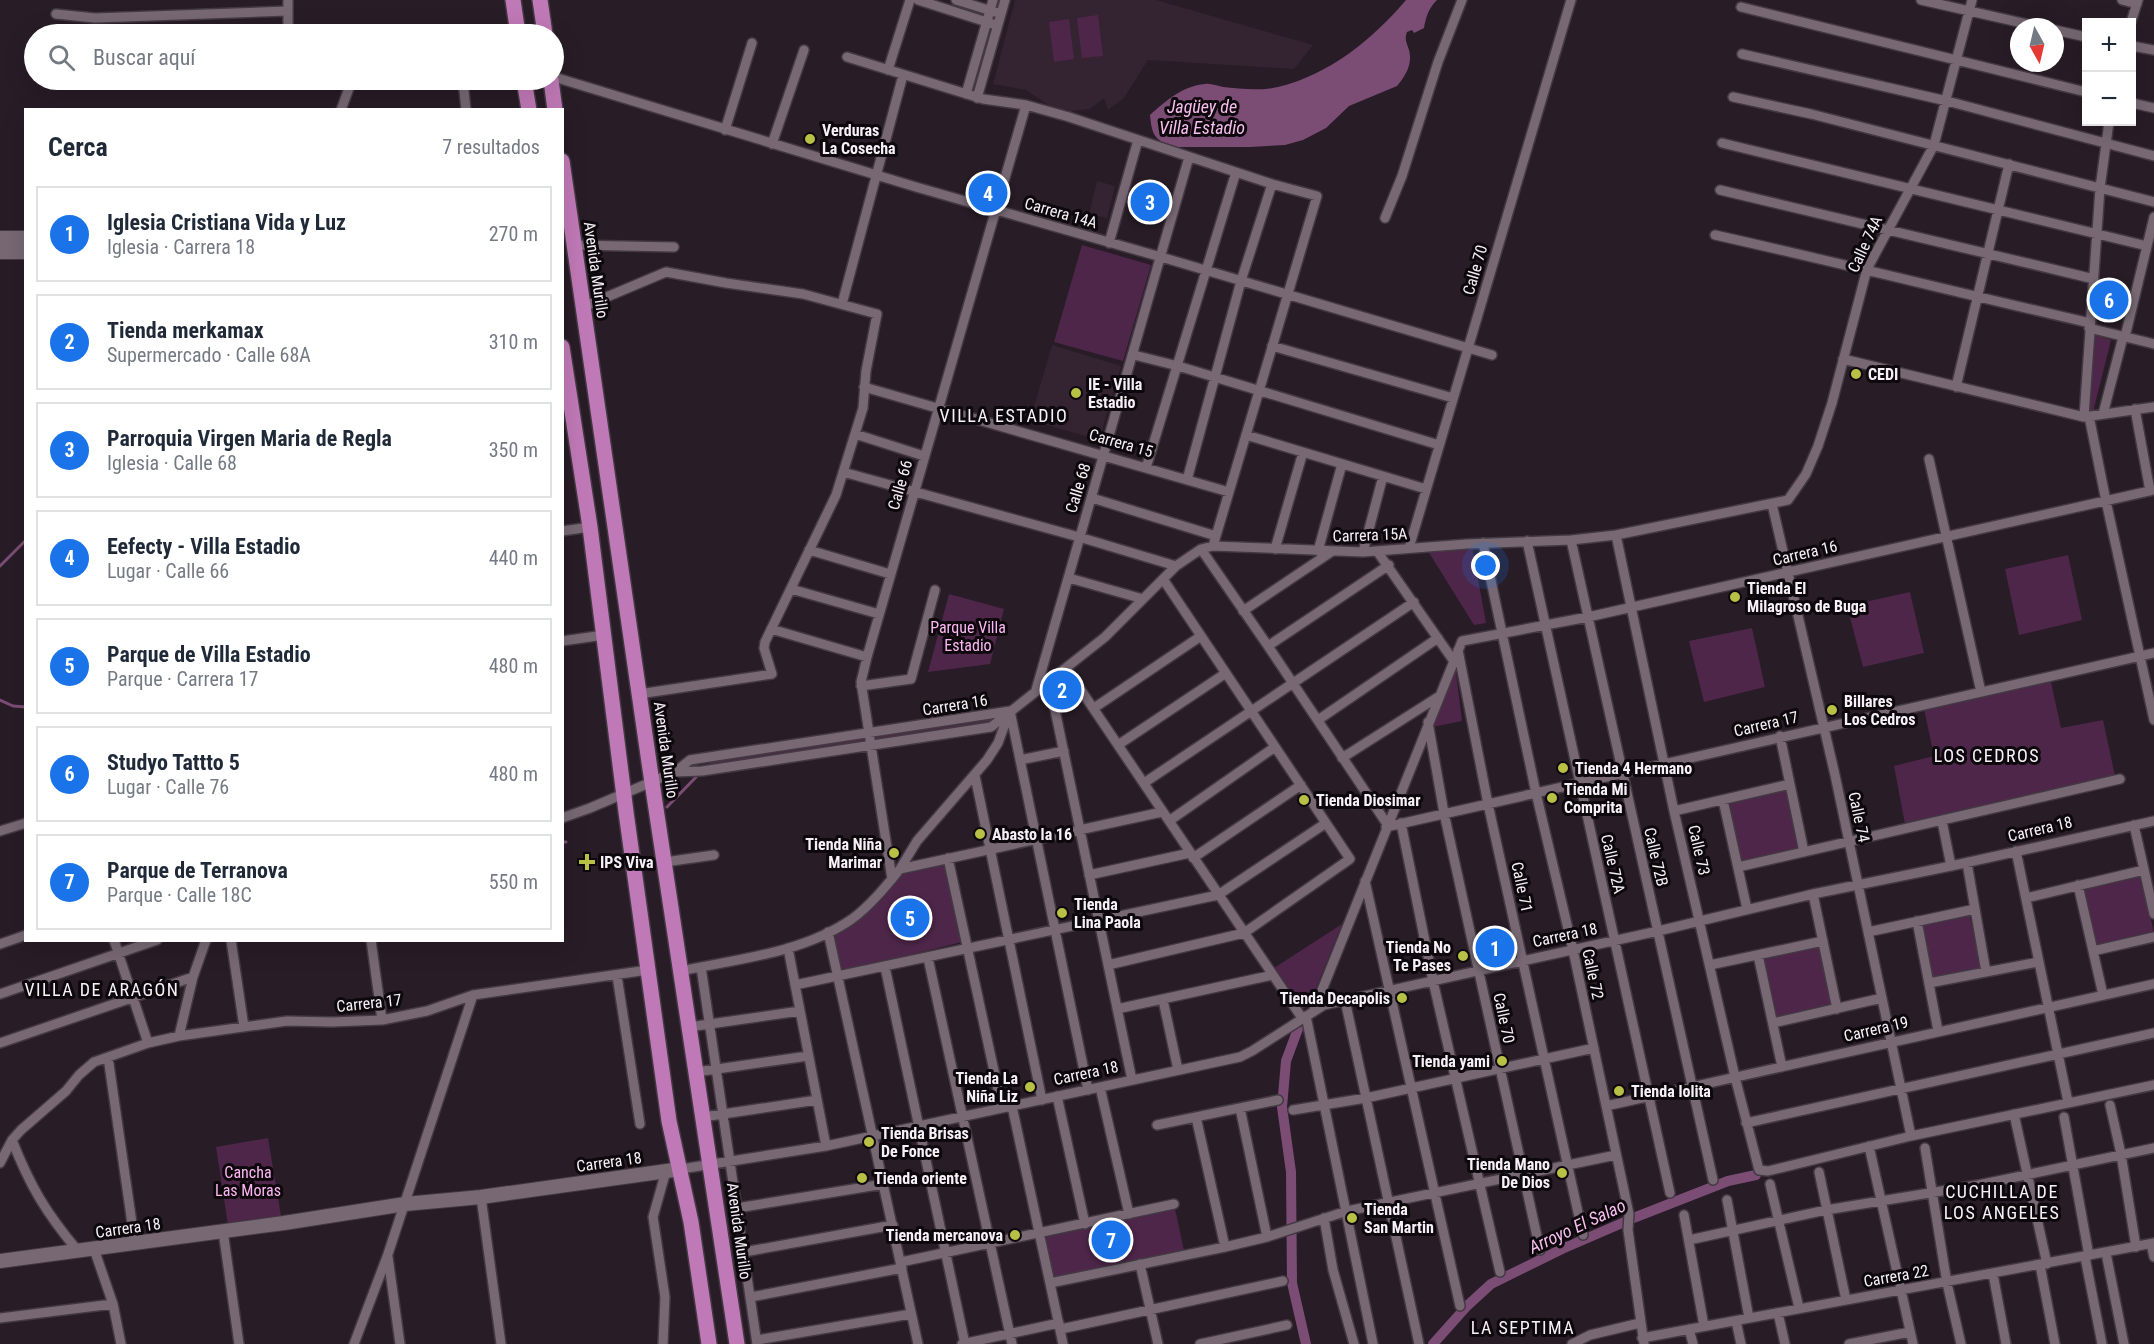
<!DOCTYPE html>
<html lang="es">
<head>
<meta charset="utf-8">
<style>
	body { margin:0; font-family:"Roboto Condensed",sans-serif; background:#f6f6f7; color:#1f2937 }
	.controls { position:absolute; right:18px; top:18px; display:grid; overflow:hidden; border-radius:0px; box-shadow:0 6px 24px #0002 }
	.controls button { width:54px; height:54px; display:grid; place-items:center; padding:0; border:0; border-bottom:2px solid #e0e1e3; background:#fff; color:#1f2937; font:30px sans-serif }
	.compass { position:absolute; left:2010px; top:18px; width:54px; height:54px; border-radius:50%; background:#fff; box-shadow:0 6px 24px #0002; rotate:172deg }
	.you { position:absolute; left:1486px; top:566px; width:21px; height:21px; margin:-15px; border:4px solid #fff; border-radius:50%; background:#1a73e8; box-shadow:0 0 0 9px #1a73e833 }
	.badge { display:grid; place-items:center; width:39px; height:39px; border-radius:50%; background:#1a73e8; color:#fff; font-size:20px; font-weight:700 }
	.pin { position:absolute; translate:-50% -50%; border:3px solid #fff; box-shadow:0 2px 6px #0006 }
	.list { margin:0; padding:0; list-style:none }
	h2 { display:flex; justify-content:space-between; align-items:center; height:78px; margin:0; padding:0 24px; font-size:26px }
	h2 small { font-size:20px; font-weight:400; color:#747a83 }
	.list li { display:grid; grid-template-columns:39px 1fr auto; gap:18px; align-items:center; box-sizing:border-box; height:96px; margin:0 12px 12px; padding:0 12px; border:2px solid #e0e1e3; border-radius:0px }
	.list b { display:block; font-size:22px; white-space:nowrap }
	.list p { margin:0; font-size:20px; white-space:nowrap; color:#747a83 }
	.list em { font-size:20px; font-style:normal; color:#747a83 }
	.icon { flex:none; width:33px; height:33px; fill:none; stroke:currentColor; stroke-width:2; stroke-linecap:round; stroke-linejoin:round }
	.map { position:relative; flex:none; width:2154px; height:1344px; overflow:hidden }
	.search { position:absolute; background:#fff; box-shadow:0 6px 24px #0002; left:24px; top:24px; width:540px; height:66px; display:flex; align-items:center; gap:15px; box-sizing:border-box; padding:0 21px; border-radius:33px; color:#747a83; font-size:22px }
	.panel { position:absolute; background:#fff; box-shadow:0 6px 24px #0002; left:24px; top:108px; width:540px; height:834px; border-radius:0px }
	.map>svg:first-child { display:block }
	.built { fill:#342331 }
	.green { fill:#4e2649 }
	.water { fill:#7b4d75 }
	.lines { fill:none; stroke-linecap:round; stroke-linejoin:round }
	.stream { stroke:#7b4d75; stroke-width:3 }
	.canal { stroke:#7b4d75; stroke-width:10 }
	.street-casing { stroke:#433942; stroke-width:12 }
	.secondary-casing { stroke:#433942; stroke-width:16 }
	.primary-casing { stroke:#433942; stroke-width:18 }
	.street { stroke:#776874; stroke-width:9 }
	.secondary { stroke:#776874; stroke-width:14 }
	.primary { stroke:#c079b7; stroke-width:15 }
	.poi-dot { fill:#b9c046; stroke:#0d080c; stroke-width:2 }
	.labels { text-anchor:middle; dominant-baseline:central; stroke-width:6; stroke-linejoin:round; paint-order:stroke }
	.poi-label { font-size:16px; font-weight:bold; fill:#f8f0f7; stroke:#0d080c; text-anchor:start }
	.street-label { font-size:16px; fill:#f8f0f7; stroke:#0d080c }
	.park-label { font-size:16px; fill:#feb6f4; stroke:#0d080c }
	.water-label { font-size:18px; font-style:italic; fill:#f8beef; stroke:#0d080c }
	.neighbourhood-label { font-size:18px; letter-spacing:1.5px; fill:#f8f0f7; stroke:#0d080c }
</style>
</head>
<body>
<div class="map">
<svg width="2154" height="1344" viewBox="0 0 2154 1344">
	<rect width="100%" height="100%" fill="#281c26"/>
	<path class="built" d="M1015,0h141l157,45 -19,24 -146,-9 -24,38 -16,12 -4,-12 -14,11 -20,2 -20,-5 -24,-16 -33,-6z
		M1097,181l18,5 -8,32 -9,-2 -4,16 -9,-2z
		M1052,345l69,21 -22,74 -69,-20z"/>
	<path class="green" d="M1098,15l5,41 -21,2 -5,-40z
		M1069,19l5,40 -20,3 -5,-40z
		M1082,245l69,20 -28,96 -69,-19z
		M2091,334l20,6 -18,72 -8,1z
		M1472,546l14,77 -12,2 -46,-74z
		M2068,555l14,65 -63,15 -14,-66z
		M1910,592l14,61 -61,14 -16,-61z
		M949,594l55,15 -14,55 -62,8z
		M1752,628l13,59 -61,15 -15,-61z
		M1455,664l7,57 -30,6z
		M2051,682l10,46 42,-8 12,56 -210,48 -11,-58 40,-10 -10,-47z
		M989,718l1,4 -281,43v-3z
		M1787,789l14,61 -61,14 -14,-62z
		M947,862l19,79 -124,31 -9,-38c34,-18 46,-34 69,-63z
		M2141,875l13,58 -58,14 -14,-58z
		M1969,913l13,57 -48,11 -13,-58z
		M1342,924l-32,79 -7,6 -29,-41z
		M1821,945l14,61 -60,14 -14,-61z
		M268,1138l13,78 -53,9 -12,-78z
		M1174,1204l11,51 -135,28 -11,-50z"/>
	<path class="water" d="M1406,0h31c-9,9 -11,17 -13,28l-10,5 -2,-3 -5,2c-3,8 0,11 2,18 4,14 -4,27 -12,36l-48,20 -23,22 -23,12 -18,5 -35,2h-78c-18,-8 -20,-12 -22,-32 16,-14 32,-29 55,-31 6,-1 12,2 18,3 17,2 38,4 55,0 51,-12 95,-48 128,-87z"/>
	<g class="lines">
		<path class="stream" d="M0,566l26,-26
			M0,700l13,6 13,1
			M667,807l32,-33
			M562,842h4"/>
		<path class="canal" d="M1302,1018l-16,43 -4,46 9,65 1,111 14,61
			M1433,1344l34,-38 24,-22 71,-35 74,-32 92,-36 28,-6"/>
		<g class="street-casing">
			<path id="street" d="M918,0l75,24
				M956,0l39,12
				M1921,0l119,27
				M2122,0l15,4
				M1741,7l345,85
				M56,14l39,4 192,-7
				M2131,22l7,-22
				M2055,30l31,7
				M288,34v-34
				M2132,46l22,4
				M1742,54l205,47 207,55
				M847,57l136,42 43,6 43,12 203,67 45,12 -104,350
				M888,70l22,-70
				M554,77l362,110 245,70 331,98
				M367,80l158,2
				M463,81l3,29
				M966,94l27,-94
				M1733,97l78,17 343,88
				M977,98l28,-98
				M2132,103l22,5
				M341,110l11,-30
				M725,130l27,-87
				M1722,143l425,103
				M772,144l32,-94
				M1720,190l374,89
				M1385,218l17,-42 36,-114 24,-62
				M1715,235c125,28 249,59 375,88
				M1109,243l29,-103
				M574,245l100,2
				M842,304l61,-229
				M583,307l83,-35 60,11 77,11 74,20 -11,57 -3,37 -27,87 -71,147 -1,6 8,26 -133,20
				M2089,328l65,16
				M2125,337l29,-120
				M1272,346l181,52
				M1134,355l44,11 261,79
				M1843,359l241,58 70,-10
				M864,387l365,105
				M1956,387l53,-223
				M2135,409l15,82
				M2103,414l20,-77
				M2089,416l17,85 48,219
				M2084,417l16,-229 9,-66
				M855,434l69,22
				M1246,435l180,54
				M1929,459l52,233
				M1146,468l90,-296
				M843,472l236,65 97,29
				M1187,480l54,-199 31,-97
				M1092,498l124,38
				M1772,504l63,271 76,361
				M562,531l28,-4
				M1616,535l58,276 61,266 24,93 9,1 143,-35 243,-51
				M1571,540l142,640
				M1527,541l143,652
				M1483,543l53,250 37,157 56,264 -1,16 16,114
				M1409,548l162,-548
				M1201,549l67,97 119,178
				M1275,549l28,-97
				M809,550l81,24
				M1318,551l24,-87
				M1377,551l76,109
				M1363,552l20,-76
				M1069,578l74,21
				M791,589l88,25
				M1243,611l88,-59
				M771,629l96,28
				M562,641l42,-6
				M1268,646l121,-81
				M1458,650l30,154 95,431
				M1066,668l236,350
				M1049,681l83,399
				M861,686l50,-7 24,-89
				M1036,690l153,-533
				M1094,708l107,-72
				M1010,711l78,379
				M1318,720l120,-82
				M1428,722l16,91 96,437
				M1780,736l24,116
				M1118,745l108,-72
				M1342,758l96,-61
				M1020,760l44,-9
				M675,772l27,-1 289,-44 114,-90 71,-71 25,-17 12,-3 150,6 104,-8 104,-4 45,-5 172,-35 18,-26 12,-28 14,-43 35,-134 67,-124 38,-145
				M975,776l67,324
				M1144,783l270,-181
				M1723,800l24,109
				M1674,811l116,-27
				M562,818l28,-10 85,-36 15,-12 320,-49
				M1169,821l106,-74
				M1942,821l9,45
				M1401,823l32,158 67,291
				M2134,825l20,89
				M1386,827l768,-174
				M0,831l26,-8
				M2016,851l52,251
				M948,858l54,250
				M1193,858l108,-73
				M665,862l49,-7
				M1967,863l19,109
				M1738,867l382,-88
				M900,869l17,-28 70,-81 11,-17 10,-27
				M1089,875l101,-22
				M892,879l-31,-197 6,-25 159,-552
				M1365,881l95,425
				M2078,885l25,110
				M1813,894l24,115
				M2026,898l118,-28
				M1917,921l21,110
				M828,932l90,412
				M1868,932l107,-23
				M114,940l34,103
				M231,940l13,87
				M371,940l11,80
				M0,944l26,-9
				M788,948l38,198
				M2093,951l61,-14
				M1758,955l24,112
				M928,958l84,386
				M1108,965l136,-32 106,-74 -187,-280
				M1710,965l113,-24
				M701,967l56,377
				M885,967l80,377
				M681,971c57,-12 122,-18 171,-52 19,-14 34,-33 48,-50l262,-57
				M617,976l23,148
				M1929,983l109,-21
				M795,985l423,-90 108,-72
				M0,994l157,-54
				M1163,1000l15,70
				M1345,1000l74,344
				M1117,1009l156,-34
				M1314,1010l148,-369 126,-24 566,-127
				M1306,1016l67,328
				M1773,1023l109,-25
				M689,1027l111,-16
				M179,1036l14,-59 13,-37
				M0,1043l193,-66
				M108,1057l27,187
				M696,1072l112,-16
				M1100,1087l29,127
				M1057,1096l28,128
				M2110,1105l11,49 15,93
				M1012,1106l51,238
				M1606,1106l548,-122
				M1240,1108l27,129
				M1293,1110l73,-12 228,-50
				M2014,1114l33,150
				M703,1117l114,-17
				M1196,1117l29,130
				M2064,1117l25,139
				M1746,1123l408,-90
				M1157,1125l121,-25
				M12,1140c18,46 34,73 66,111
				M1869,1146l44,198
				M1925,1148l22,135 14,61
				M0,1163l12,-23 9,-10 45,-39 13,-16 15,-13 54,-19 31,-7 108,-15 45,1 50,-2 45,-9 46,-16 175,-25
				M681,1169l145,-23 414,-89 12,-6 72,-46 334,-74 155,-37 138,-28 203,-45
				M1819,1172l27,128
				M1770,1184l29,124
				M481,1197l20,147
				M1727,1200l22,118
				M737,1208l147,-24
				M1684,1215l20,111
				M1324,1218l9,52 21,74
				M223,1231l16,113
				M1689,1240l137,-30 152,-25 176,-37
				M2151,1244l3,13
				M94,1249l19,55 8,40
				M744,1252l149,-27
				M2106,1253l18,91
				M388,1257l12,87
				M2085,1257l17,87
				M901,1262l273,-58
				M1140,1264l18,80
				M2040,1265l15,79
				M1993,1274l13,70
				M1050,1283l175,-36 42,-10 80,-26 269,-56
				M751,1297l151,-29
				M1778,1313l7,31
				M0,1318l113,-14
				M1736,1321l5,23
				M1061,1329l222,-48
				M1689,1329l4,15
				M1642,1338l512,-95
				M757,1340l154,-26
				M354,1344l34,-90 85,-259
				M663,1344l2,-47 -12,-80 13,-46
				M962,1344l97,-21
				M1200,1344l87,-19
				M1572,1344l18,-9 50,-12
				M1849,1344l61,-12"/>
		</g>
		<g class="secondary-casing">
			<path id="secondary" d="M0,238h26
				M0,252h26
				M0,1261l284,-38 121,-19 76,-7 200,-28"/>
		</g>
		<g class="primary-casing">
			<path id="primary" d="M513,0l5,34
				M540,0l5,34
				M524,80l5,30
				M551,80l4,30
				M562,161l88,608 87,575
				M562,347l28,180 36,285 43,309 22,101 18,122"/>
		</g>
		<use href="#street" class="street"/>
		<use href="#secondary" class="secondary"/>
		<use href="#primary" class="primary"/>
	</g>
	<g class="poi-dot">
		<circle cx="810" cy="139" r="6"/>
		<circle cx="1856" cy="374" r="6"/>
		<circle cx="1076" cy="393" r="6"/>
		<circle cx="1735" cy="597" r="6"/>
		<circle cx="1832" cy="710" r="6"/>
		<circle cx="1563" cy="768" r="6"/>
		<circle cx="1552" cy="798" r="6"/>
		<circle cx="1304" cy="800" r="6"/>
		<circle cx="980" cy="834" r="6"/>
		<circle cx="894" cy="853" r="6"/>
		<path d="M584 853h6v6h6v6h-6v6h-6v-6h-6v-6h6z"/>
		<circle cx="1062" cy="913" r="6"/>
		<circle cx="1463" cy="956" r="6"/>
		<circle cx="1402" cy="998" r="6"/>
		<circle cx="1502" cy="1061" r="6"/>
		<circle cx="1030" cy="1087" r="6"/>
		<circle cx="1619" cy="1091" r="6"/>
		<circle cx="869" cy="1142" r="6"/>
		<circle cx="1562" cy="1173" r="6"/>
		<circle cx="862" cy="1178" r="6"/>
		<circle cx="1352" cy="1218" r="6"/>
		<circle cx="1015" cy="1235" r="6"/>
	</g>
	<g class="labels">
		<g class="poi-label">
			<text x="822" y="130">Verduras<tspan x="822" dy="18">La Cosecha</tspan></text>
			<text x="1868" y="374">CEDI</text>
			<text x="1088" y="384">IE - Villa<tspan x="1088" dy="18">Estadio</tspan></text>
			<text x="1747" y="588">Tienda El<tspan x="1747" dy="18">Milagroso de Buga</tspan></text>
			<text x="1844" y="701">Billares<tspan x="1844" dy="18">Los Cedros</tspan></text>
			<text x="1575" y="768">Tienda 4 Hermano</text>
			<text x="1564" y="789">Tienda Mi<tspan x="1564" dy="18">Comprita</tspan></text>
			<text x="1316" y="800">Tienda Diosimar</text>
			<text x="992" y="834">Abasto la 16</text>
			<text x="882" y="844" text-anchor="end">Tienda Niña<tspan x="882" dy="18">Marimar</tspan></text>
			<text x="600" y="862">IPS Viva</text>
			<text x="1074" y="904">Tienda<tspan x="1074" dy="18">Lina Paola</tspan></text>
			<text x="1451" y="947" text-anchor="end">Tienda No<tspan x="1451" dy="18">Te Pases</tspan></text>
			<text x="1390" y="998" text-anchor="end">Tienda Decapolis</text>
			<text x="1490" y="1061" text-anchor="end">Tienda yami</text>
			<text x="1018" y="1078" text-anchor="end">Tienda La<tspan x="1018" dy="18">Niña Liz</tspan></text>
			<text x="1631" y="1091">Tienda lolita</text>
			<text x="881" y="1133">Tienda Brisas<tspan x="881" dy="18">De Fonce</tspan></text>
			<text x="1550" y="1164" text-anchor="end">Tienda Mano<tspan x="1550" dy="18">De Dios</tspan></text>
			<text x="874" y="1178">Tienda oriente</text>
			<text x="1364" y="1209">Tienda<tspan x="1364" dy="18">San Martin</tspan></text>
			<text x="1003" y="1235" text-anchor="end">Tienda mercanova</text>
		</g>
		<g class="street-label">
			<text transform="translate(1061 213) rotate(16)">Carrera 14A</text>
			<text transform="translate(1865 244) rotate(-65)">Calle 74A</text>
			<text transform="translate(596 270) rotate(82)">Avenida Murillo</text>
			<text transform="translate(1475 270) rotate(-74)">Calle 70</text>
			<text transform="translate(1121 443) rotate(16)">Carrera 15</text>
			<text transform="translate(900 485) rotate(-74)">Calle 66</text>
			<text transform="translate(1078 488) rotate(-73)">Calle 68</text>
			<text transform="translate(1370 535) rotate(-2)">Carrera 15A</text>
			<text transform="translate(1805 553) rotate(-13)">Carrera 16</text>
			<text transform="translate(955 705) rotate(-9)">Carrera 16</text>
			<text transform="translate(1766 724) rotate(-13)">Carrera 17</text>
			<text transform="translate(666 750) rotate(82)">Avenida Murillo</text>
			<text transform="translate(1859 817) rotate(78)">Calle 74</text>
			<text transform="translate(2040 829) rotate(-13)">Carrera 18</text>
			<text transform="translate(1699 850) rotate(77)">Calle 73</text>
			<text transform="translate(1656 857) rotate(77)">Calle 72B</text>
			<text transform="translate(1613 864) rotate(77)">Calle 72A</text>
			<text transform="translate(1522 887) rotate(78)">Calle 71</text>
			<text transform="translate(1565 935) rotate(-12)">Carrera 18</text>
			<text transform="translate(1593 974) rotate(78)">Calle 72</text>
			<text transform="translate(369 1003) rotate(-6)">Carrera 17</text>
			<text transform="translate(1504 1018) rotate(78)">Calle 70</text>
			<text transform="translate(1876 1029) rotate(-13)">Carrera 19</text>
			<text transform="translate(1086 1073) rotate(-12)">Carrera 18</text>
			<text transform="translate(609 1162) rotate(-8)">Carrera 18</text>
			<text transform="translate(128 1228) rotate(-8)">Carrera 18</text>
			<text transform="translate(739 1231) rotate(82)">Avenida Murillo</text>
			<text transform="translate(1896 1276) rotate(-10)">Carrera 22</text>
		</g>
		<g class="park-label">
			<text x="968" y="627">Parque Villa<tspan x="968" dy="18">Estadio</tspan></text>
			<text x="248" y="1172">Cancha<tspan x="248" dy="18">Las Moras</tspan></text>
		</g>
		<g class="water-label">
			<text x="1202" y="106">Jagüey de<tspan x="1202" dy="21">Villa Estadio</tspan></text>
			<text transform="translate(1577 1226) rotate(-25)">Arroyo El Salao</text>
		</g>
		<g class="neighbourhood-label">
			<text x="1004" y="415">VILLA ESTADIO</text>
			<text x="1987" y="755">LOS CEDROS</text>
			<text x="102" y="989">VILLA DE ARAGÓN</text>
			<text x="2002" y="1191">CUCHILLA DE<tspan x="2002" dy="21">LOS ANGELES</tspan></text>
			<text x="1523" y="1327">LA SEPTIMA</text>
		</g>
	</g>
</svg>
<div class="controls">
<button>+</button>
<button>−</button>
</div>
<svg class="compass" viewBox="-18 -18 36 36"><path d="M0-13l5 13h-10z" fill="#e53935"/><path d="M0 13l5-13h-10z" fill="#747a83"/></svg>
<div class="you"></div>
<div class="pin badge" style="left:1495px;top:948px">1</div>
<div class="pin badge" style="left:1062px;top:690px">2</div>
<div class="pin badge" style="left:1150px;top:202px">3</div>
<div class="pin badge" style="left:988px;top:193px">4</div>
<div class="pin badge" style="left:910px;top:918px">5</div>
<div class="pin badge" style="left:2109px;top:300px">6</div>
<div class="pin badge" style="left:1111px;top:1240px">7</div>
<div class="search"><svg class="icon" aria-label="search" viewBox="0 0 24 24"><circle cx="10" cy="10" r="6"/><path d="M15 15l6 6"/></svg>Buscar aquí</div>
<section class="panel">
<h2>Cerca<small>7 resultados</small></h2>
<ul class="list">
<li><span class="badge">1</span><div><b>Iglesia Cristiana Vida y Luz</b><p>Iglesia · Carrera 18</p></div><em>270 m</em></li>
<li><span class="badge">2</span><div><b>Tienda merkamax</b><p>Supermercado · Calle 68A</p></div><em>310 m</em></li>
<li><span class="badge">3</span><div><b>Parroquia Virgen Maria de Regla</b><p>Iglesia · Calle 68</p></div><em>350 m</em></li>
<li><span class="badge">4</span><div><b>Eefecty - Villa Estadio</b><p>Lugar · Calle 66</p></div><em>440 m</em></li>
<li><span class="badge">5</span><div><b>Parque de Villa Estadio</b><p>Parque · Carrera 17</p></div><em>480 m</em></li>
<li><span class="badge">6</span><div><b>Studyo Tattto 5</b><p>Lugar · Calle 76</p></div><em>480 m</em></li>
<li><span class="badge">7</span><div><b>Parque de Terranova</b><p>Parque · Calle 18C</p></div><em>550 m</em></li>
</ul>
</section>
</div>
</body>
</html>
